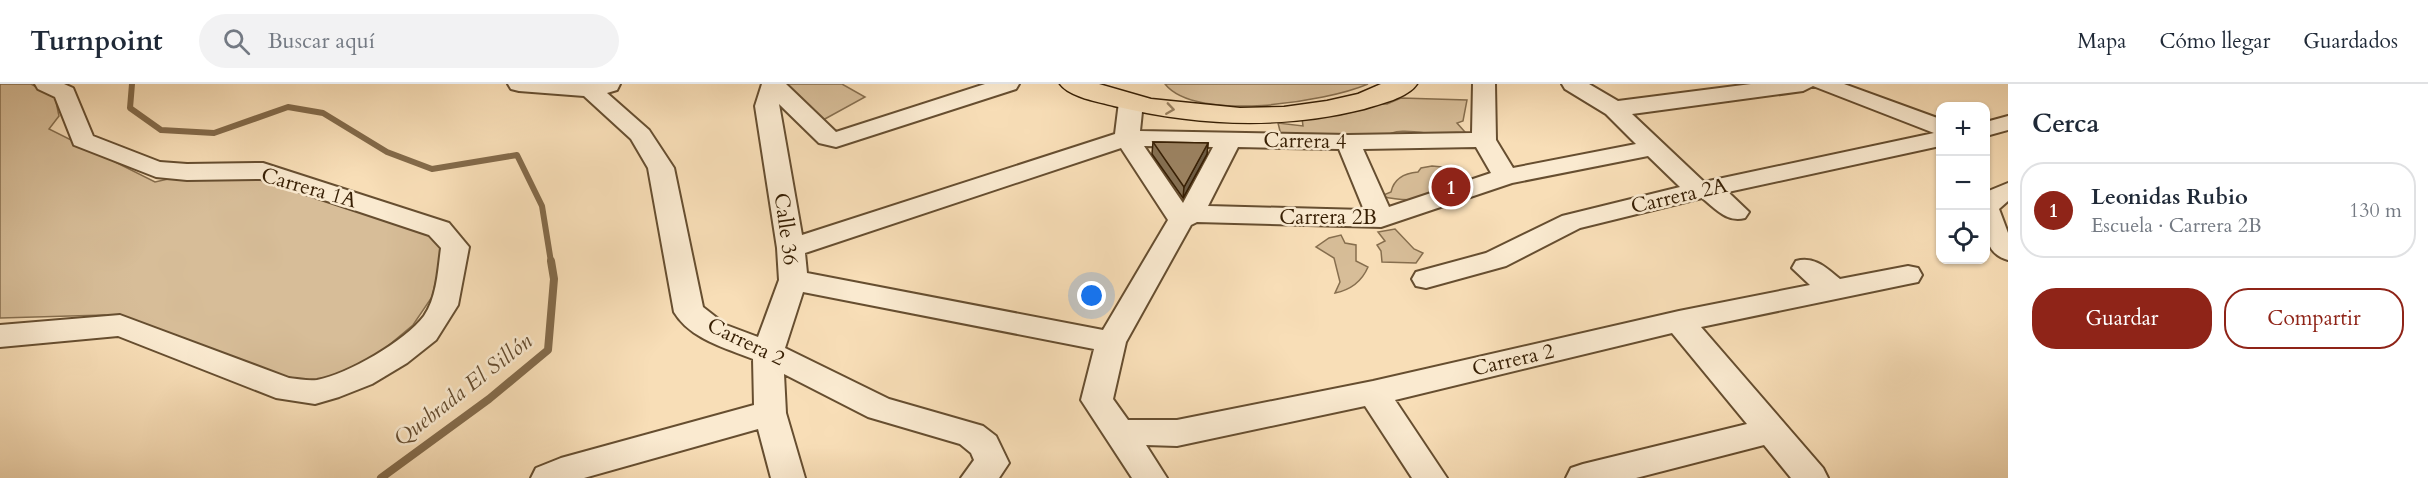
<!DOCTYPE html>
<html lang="es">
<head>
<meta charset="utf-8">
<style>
	body { margin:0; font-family:Cardo,serif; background:#f2f2f3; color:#1f2937 }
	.controls { position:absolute; right:18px; top:18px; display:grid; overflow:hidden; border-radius:12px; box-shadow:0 2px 4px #0004 }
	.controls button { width:54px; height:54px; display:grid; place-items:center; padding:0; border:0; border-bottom:2px solid #e0e1e3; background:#fff; color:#1f2937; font:30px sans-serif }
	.you { position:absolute; left:1092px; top:212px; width:21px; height:21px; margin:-15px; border:4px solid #fff; border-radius:50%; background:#1a73e8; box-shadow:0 0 0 9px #1a73e833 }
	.badge { display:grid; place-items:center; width:39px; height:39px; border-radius:50%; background:#8f2418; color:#fff; font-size:20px; font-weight:700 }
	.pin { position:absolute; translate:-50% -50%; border:3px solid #fff; box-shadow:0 2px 6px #0006 }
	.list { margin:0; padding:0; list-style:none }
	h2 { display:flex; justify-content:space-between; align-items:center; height:78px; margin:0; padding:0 24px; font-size:26px }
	h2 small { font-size:20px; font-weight:400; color:#747a83 }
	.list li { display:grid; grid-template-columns:39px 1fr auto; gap:18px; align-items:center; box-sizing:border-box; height:96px; margin:0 12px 12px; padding:0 12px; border:2px solid #e0e1e3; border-radius:24px }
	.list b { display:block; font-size:22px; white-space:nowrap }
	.list p { margin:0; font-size:20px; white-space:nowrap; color:#747a83 }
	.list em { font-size:20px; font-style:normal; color:#747a83 }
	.actions { display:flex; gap:12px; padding:18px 24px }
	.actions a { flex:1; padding:14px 0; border:2px solid #8f2418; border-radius:24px; text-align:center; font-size:21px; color:#8f2418 }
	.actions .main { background:#8f2418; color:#fff }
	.icon { flex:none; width:33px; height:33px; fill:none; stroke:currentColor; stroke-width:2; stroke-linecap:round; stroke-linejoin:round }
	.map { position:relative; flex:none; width:2008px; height:394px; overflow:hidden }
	header { display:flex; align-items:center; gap:36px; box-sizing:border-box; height:84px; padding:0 30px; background:#fff; border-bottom:2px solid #e0e1e3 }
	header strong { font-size:28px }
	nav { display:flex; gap:33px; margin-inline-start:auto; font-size:21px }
	.search { width:420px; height:54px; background:#f2f2f3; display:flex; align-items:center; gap:15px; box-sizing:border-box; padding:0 21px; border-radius:33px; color:#747a83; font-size:22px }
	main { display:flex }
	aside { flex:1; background:#fff }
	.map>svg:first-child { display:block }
	.green { fill:#d7bd98; stroke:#866e4e; stroke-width:1.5 }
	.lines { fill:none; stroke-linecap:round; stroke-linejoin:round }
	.stream-far1 { stroke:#836a4a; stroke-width:6 }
	.stream { stroke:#836a4a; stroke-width:8 }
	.minor-casing { stroke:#664e30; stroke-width:4 }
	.major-casing { stroke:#361e03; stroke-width:3 }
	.minor { fill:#faead0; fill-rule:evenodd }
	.major { fill:#f8deb7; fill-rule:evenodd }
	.wall { fill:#857053; stroke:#361e03; stroke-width:1.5 }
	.shaded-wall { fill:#6c5b44; stroke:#361e03; stroke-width:1.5 }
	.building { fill:#9b8261; stroke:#361e03; stroke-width:1.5 }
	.oneway { stroke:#977e5d }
	.labels { text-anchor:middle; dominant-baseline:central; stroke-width:5; stroke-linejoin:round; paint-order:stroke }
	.street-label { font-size:21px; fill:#361e03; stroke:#faead0 }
	.water-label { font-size:22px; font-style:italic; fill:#634a2d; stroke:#faead0 }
</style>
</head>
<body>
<header>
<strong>Turnpoint</strong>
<div class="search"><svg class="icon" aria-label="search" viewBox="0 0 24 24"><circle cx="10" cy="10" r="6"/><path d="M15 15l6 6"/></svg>Buscar aquí</div>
<nav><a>Mapa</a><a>Cómo llegar</a><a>Guardados</a></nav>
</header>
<main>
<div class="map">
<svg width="2008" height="394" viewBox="0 0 2008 394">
	<rect width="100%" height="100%" fill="#f8deb7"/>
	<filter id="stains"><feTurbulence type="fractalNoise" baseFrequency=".00333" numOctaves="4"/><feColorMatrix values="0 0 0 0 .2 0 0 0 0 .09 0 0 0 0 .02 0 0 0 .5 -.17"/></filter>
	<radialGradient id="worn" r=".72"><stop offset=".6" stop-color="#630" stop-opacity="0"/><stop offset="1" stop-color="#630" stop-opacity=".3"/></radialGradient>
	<path class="green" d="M0,0h31l24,13 4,19 -10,13 106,53 22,-5 81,-1 175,58 8,16 -2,17 -7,30 -19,28 -54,45 -51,17 -35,-5 -168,-67 -105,3z
		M789,0h53l23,13 -42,23 -40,-32z
		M1165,0h203c-42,18 -172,39 -203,0z
		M1401,14l66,2 -4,21 -6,2 8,9c-21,11 -63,-11 -82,6l-102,-3 -3,-12 25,3 -1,-8 70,-14h15z
		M1432,82l31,3 8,12c-34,14 -52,25 -90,15l10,-4c3,-14 15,-19 27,-20l3,-4z
		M1395,145l19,20 9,4 -7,10 -34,-1 -1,-11 -4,-6 8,-4 -7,-9z
		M1341,151l4,8 11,2v16l12,6c-6,14 -18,23 -33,26l5,-11 -6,-24 -18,-11 13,-9z"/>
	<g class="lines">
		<path class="stream-far1" d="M132,0l-2,24 31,22 53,3 74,-26 35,6 64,39 45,17 85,-14 25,51 9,56"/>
		<path class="stream" d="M381,394l108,-79 59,-49 6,-71 -3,-18"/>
		<g class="minor-casing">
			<path id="minor" d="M35,0h29l9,4 20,48 67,26 27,2 76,-1 186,60 20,24 -11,58 -22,35 -29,23 -35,21 -33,13 -24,7 -39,-6 -158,-62 -118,11v-22l120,-10 169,63c10,1 19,3 28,2 31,-6 88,-39 107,-64 13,-19 14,-46 17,-68l-12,-13 -168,-56 -74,1 -31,-3 -82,-32 -19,-48 -17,-8z
				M508,0h112l-3,6 -10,3 42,37 25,38 29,139 23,18 32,12 21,-57 -2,-32 -22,-142 7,-22h24l50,48 149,-48h34l-3,5 -180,58 -17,-4 -40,-39 23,131 313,-101 4,-32 4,-5h16l4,5 -3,29 208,4 124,-2 1,-49h22l1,56 17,28 123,-24 -30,-30 -41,-25 -3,-5h27l29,17 133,-17h93l96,35v27l-212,46 21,20 -4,6c-18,5 -29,-9 -43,-20l-122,30 -74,38 -80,22 -10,-2 -4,-7 4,-7 70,-19 76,-37 118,-29 -32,-31 -136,27 -131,44 -184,-5 -6,3 -65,117 -13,57 15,21h49l196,-39 306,-70 131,-26 -18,-17 4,-7c19,-5 30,7 44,18l68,-13 10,2 4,7 -4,7 -10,2 -207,43 122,141 5,10h-37l-27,-33 -128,33h-70l5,-10 12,-4 164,-40 -75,-91 -277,67 52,78h-35l-47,-72 -188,40 -31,-1 21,33h-35l-51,-78 13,-51 -291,-57 -18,56 104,51 94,27 13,10 13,27 -10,15h-38l13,-18 -3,-7 -11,-9 -92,-27 -84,-43 2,39 19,65h-34l-13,-49 -174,49h-53l5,-10 25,-10 193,-53 -1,-46c-27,-11 -63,-20 -79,-47l-26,-144 -17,-29 -47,-43 -65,-5 -8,-2zM1813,2l121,47 -230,49 -72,-68 171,-23zM1144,62l69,1 -30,56zM1238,63l101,2 25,61 -156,-4zM1476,63l15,26 -102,34 -26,-58zM1121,64l47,72 -65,110 -296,-57 -2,-20z
				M2008,32v14l-22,6v-14z
				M2008,99v18l-9,8 9,24v27c-30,-8 -22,-43 -22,-68z"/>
		</g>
		<g class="major-casing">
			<path id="major" d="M1060,0h39l52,15 89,9 44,-1 43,-6 31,-7 23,-10h36c-9,14 -37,20 -53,25 -84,21 -166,17 -250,-3 -15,-4 -45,-9 -54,-22z"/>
		</g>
		<use href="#minor" class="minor"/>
		<use href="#major" class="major"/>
	</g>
	<path class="wall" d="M1153,58l55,1 -1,11 -24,44 -31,-44z"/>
	<path class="shaded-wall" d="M1208,59l-1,11 -24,44 1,-11z"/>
	<path class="building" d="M1153,58l55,1 -24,44z"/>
	<defs><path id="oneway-chevron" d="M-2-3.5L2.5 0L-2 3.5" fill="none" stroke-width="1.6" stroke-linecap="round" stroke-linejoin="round" transform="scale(1.5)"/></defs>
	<use class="oneway" href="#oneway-chevron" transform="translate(1170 25) rotate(8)"/>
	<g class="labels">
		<g class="street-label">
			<text transform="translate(1305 57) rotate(1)">Carrera 4</text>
			<text transform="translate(309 104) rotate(16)">Carrera 1A</text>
			<text transform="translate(1679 112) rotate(-13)">Carrera 2A</text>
			<text x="1328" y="133">Carrera 2B</text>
			<text transform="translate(786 145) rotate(82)">Calle 36</text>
			<text transform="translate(746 258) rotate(26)">Carrera 2</text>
			<text transform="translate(1513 276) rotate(-13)">Carrera 2</text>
		</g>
		<g class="water-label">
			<text transform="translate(463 306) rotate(-38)">Quebrada El Sillón</text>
		</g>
	</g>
	<rect width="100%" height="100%" filter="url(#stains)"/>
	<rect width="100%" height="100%" fill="url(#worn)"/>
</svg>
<div class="controls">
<button>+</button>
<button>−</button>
<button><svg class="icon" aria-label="locate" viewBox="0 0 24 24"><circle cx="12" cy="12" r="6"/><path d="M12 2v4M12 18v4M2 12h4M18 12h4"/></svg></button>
</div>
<div class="you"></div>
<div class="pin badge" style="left:1451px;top:103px">1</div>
</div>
<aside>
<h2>Cerca<small></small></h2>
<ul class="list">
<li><span class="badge">1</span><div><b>Leonidas Rubio</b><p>Escuela · Carrera 2B</p></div><em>130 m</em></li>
</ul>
<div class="actions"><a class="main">Guardar</a><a>Compartir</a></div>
</aside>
</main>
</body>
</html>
